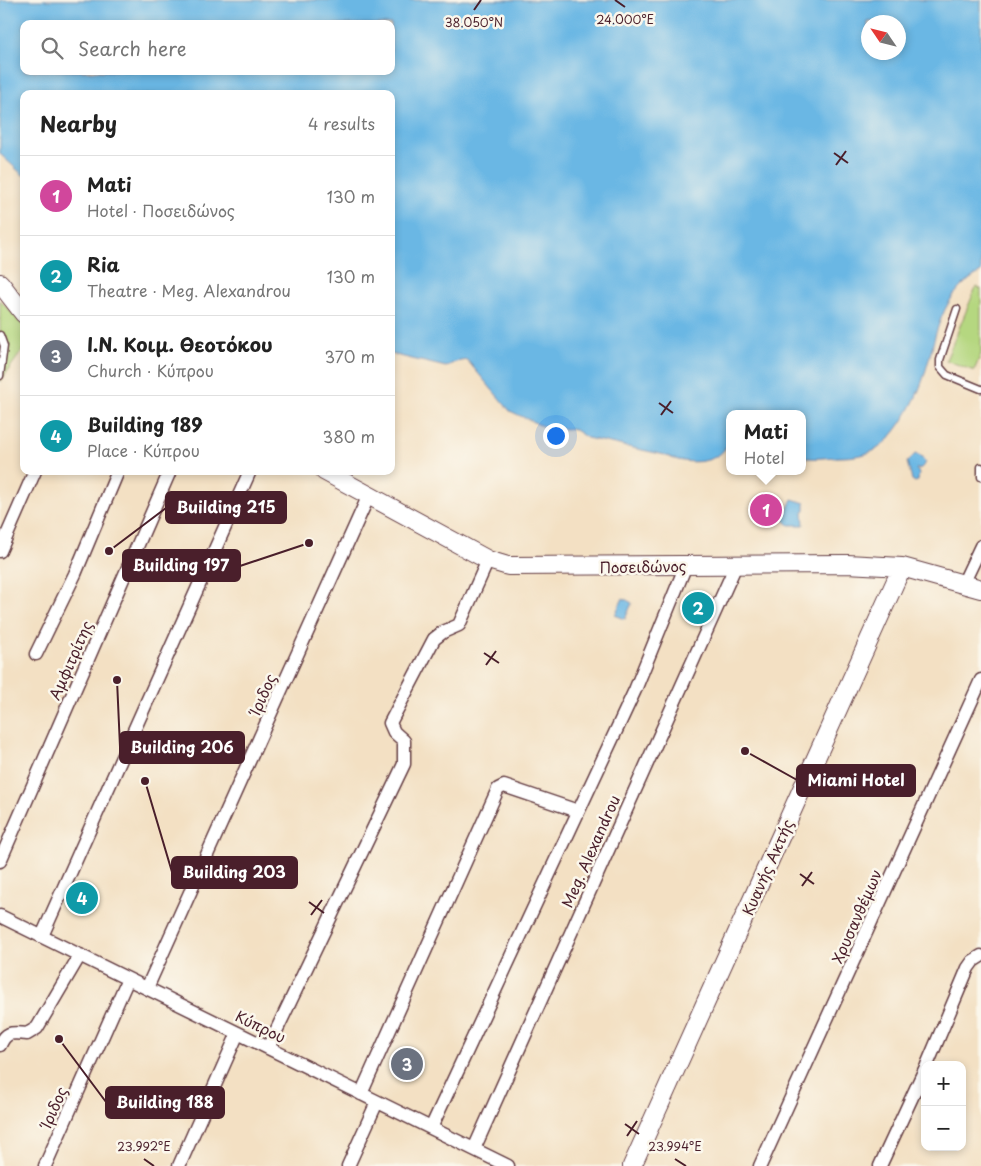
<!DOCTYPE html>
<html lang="en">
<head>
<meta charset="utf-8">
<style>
	body { margin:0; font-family:"Playpen Sans",sans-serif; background:#f6f6f6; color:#222 }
	.controls { position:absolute; right:15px; bottom:15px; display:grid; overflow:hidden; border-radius:10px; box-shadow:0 2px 8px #0003 }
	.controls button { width:45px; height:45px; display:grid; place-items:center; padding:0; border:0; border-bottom:1px solid #e0e0e0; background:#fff; color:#222; font:25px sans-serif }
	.compass { position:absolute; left:861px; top:15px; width:45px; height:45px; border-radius:50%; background:#fff; box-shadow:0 2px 8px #0003; rotate:305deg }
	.you { position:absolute; left:555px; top:435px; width:18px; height:18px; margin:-12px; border:4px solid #fff; border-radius:50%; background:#1a73e8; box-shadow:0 0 0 8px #1a73e833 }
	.badge { display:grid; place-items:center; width:32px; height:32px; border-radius:50%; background:#c8321e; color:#fff; font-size:16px; font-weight:700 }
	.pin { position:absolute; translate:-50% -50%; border:2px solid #fff; box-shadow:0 1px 5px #0006 }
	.popup { position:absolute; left:726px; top:410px; width:80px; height:65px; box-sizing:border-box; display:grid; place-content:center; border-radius:10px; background:#fff; filter:drop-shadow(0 1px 4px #0005); font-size:16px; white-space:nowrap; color:#767676 }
	.popup b { font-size:19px; color:#222 }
	.popup::after { content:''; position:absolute; left:50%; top:100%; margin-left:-10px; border:10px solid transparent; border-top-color:#fff }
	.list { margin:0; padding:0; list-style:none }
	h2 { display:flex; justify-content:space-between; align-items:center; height:65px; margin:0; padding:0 20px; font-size:21px }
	h2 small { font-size:16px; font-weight:400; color:#767676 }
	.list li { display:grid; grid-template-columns:32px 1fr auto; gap:15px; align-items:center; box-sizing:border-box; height:80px; padding:0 20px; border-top:1px solid #e0e0e0 }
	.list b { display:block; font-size:19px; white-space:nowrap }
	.list p { margin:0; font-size:16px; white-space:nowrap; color:#767676 }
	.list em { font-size:16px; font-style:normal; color:#767676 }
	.icon { flex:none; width:28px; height:28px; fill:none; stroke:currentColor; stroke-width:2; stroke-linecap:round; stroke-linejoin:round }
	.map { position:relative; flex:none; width:981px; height:1166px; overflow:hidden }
	.search { position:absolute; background:#fff; box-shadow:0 2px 8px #0003; left:20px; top:20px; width:375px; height:55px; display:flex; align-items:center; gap:12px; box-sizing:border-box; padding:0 18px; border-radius:10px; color:#767676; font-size:19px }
	.panel { position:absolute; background:#fff; box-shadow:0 2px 8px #0003; left:20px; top:90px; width:375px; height:385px; border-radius:10px }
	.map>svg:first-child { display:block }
	.green { fill:#b5d780; stroke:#807b56 }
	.water { fill:#6bb7e4; stroke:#5a6b88; fill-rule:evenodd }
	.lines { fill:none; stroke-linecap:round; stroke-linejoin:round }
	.lane-casing { stroke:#633c42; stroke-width:9 }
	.street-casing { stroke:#633c42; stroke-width:15 }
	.secondary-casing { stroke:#633c42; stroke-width:20 }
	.lane { stroke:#fff; stroke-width:6 }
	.street { stroke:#fff; stroke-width:12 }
	.secondary { stroke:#fff; stroke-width:18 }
	.ticks { fill:none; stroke:#4a1f2b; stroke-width:2 }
	.labels { text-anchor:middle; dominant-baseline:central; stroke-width:5; stroke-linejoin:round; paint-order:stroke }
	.street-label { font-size:15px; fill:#4a1f2b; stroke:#fbf7ec }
	.ticks-label { font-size:12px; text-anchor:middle; fill:#4a1f2b; stroke:#fbf7ec; stroke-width:5; stroke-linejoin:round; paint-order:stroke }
	.leader { fill:none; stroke:#4a1f2b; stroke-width:2 }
	.callout-dot { fill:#4a1f2b; stroke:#fbf7ec; stroke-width:2 }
	.callout { fill:#4a1f2b; stroke:#4a1f2b; stroke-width:2 }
	.callout-label { font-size:16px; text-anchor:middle; font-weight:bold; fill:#fff }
</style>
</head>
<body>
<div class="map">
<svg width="981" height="1166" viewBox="0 0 981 1166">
	<rect width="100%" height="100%" fill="#fbf7ec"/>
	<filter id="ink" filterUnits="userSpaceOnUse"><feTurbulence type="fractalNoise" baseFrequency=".02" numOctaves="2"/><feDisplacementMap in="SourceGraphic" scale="10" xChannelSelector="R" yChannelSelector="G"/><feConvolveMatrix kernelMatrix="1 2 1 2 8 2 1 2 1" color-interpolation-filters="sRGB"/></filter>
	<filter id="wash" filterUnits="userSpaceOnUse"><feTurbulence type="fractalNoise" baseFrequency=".0096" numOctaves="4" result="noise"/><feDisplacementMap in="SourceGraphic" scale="20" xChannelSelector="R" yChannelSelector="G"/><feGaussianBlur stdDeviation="1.12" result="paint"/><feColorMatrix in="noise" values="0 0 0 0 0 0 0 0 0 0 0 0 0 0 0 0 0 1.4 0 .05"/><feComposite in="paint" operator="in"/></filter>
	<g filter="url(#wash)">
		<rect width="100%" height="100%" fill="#f3e0c3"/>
		<path class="green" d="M976,287l5,2v65l-7,17 -28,-11z
			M0,300l24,26v22l-24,34z"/>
		<path class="water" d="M0,0h981v272c-48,26 -44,75 -62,118 -8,19 -24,47 -42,59 -10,6 -25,8 -37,8 -12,0 -26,3 -38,0v-43h-72c0,7 1,16 0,23 -5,29 -45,29 -65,18l-78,-17 -12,-8 -33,-4 -32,-15 -43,-51 -12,2 -9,5 -55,-13v-260h-367v82l-24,-22zM868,22h30v30h-30zM24,24h367v47h-367z
			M915,454l6,2 5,7 -5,5 -5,1 3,4 -1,8 -3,1 -3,-2 -5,-18z
			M792,499l13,4v8l-2,1 1,13h-15l-6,-6z
			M623,598l9,5 -7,16 -10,-4z"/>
	</g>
	<g filter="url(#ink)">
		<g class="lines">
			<g class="lane-casing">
				<path id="lane" d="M957,309l-17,51v7l7,8 34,14
					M0,335l4,11 -4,30
					M981,467v10"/>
			</g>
			<g class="street-casing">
				<path id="street" d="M0,551l35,-80
					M963,584l18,-38
					M36,654l39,-80 43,-103
					M0,861l170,-390
					M0,916l508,250
					M42,936l208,-465
					M147,988l222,-493
					M0,1045c7,-15 13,-12 27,-11l10,-6 43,-73
					M268,1048l136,-284v-23l-10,-9 -4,-9 44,-84 9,-7 16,-7 29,-65
					M927,1065l41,-97 5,-7 8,-5
					M361,1094l137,-305 6,-3 74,25
					M431,1128l204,-438 51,-125
					M474,1149l262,-584
					M45,1166l83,-187
					M179,1166l59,-133
					M348,1166l29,-64
					M760,1166l221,-486
					M880,1166l45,-97"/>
			</g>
			<g class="secondary-casing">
				<path id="secondary" d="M0,283l24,31
					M324,471l164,89 20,6 339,-2 55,3 79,22
					M632,1166l270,-599"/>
			</g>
			<use href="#lane" class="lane"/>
			<use href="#street" class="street"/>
			<use href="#secondary" class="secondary"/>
		</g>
	</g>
	<path class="ticks" d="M615,0l10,7M474,10l7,-10M834,153l14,10M836,165l10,-14M659,403l14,10M661,415l10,-14M484,653l15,10M486,665l10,-14M800,874l14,10M802,886l10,-14M309,902l15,11M311,915l11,-15M625,1124l14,10M627,1136l10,-15M144,1159l10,7M675,1159l11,7"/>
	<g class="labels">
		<g class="street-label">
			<text transform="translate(643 566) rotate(-1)">Ποσειδώνος</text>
			<text transform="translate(70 660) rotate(-66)">Αμφιτρίτης</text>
			<text transform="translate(262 694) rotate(-66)">Ίριδος</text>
			<text transform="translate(590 851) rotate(-66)">Meg. Alexandrou</text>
			<text transform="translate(767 867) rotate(-66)">Κυανής Ακτής</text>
			<text transform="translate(856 916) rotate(-66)">Χρυσανθέμων</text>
			<text transform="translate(261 1026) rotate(26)">Κύπρου</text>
			<text transform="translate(53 1107) rotate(-66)">Ίριδος</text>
		</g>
	</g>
	<g class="ticks-label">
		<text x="625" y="24">24.000°E</text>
		<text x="474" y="27">38.050°N</text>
		<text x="144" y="1151">23.992°E</text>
		<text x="675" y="1151">23.994°E</text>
	</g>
	<path class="leader" d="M109 551L166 508M309 543L240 566M117 680L120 747M745 751L797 780M145 781L172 872M59 1039L106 1102"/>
	<g class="callout-dot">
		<circle cx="109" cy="551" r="5"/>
		<circle cx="309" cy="543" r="5"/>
		<circle cx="117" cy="680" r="5"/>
		<circle cx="745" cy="751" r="5"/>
		<circle cx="145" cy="781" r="5"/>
		<circle cx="59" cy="1039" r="5"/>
	</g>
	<g class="callout">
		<rect x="166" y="492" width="120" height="31" rx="5"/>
		<rect x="123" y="550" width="117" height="31" rx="5"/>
		<rect x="120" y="732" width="124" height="31" rx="5"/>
		<rect x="797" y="765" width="118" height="31" rx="5"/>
		<rect x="172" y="857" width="125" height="31" rx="5"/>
		<rect x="106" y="1087" width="118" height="31" rx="5"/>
	</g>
	<g class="callout-label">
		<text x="226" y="513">Building 215</text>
		<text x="181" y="571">Building 197</text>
		<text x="182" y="753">Building 206</text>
		<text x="856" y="786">Miami Hotel</text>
		<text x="234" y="878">Building 203</text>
		<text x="165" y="1108">Building 188</text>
	</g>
</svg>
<div class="controls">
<button>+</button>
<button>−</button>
</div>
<svg class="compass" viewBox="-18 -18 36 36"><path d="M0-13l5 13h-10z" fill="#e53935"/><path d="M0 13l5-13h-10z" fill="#767676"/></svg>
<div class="you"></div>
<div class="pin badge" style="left:766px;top:510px;background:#d1479c">1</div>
<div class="popup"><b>Mati</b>Hotel</div>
<div class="pin badge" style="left:698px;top:608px;background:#0f9aa8">2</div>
<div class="pin badge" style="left:407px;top:1064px;background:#6b7280">3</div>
<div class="pin badge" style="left:82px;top:898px;background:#0f9aa8">4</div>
<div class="search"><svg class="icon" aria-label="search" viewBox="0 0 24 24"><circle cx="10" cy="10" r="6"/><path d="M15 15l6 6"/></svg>Search here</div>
<section class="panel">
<h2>Nearby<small>4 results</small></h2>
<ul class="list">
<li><span class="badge" style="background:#d1479c">1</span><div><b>Mati</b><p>Hotel · Ποσειδώνος</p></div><em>130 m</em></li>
<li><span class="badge" style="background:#0f9aa8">2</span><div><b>Ria</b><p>Theatre · Meg. Alexandrou</p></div><em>130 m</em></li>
<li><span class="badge" style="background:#6b7280">3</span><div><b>Ι.Ν. Κοιμ. Θεοτόκου</b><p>Church · Κύπρου</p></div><em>370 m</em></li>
<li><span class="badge" style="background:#0f9aa8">4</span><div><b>Building 189</b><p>Place · Κύπρου</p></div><em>380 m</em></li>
</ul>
</section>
</div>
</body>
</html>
